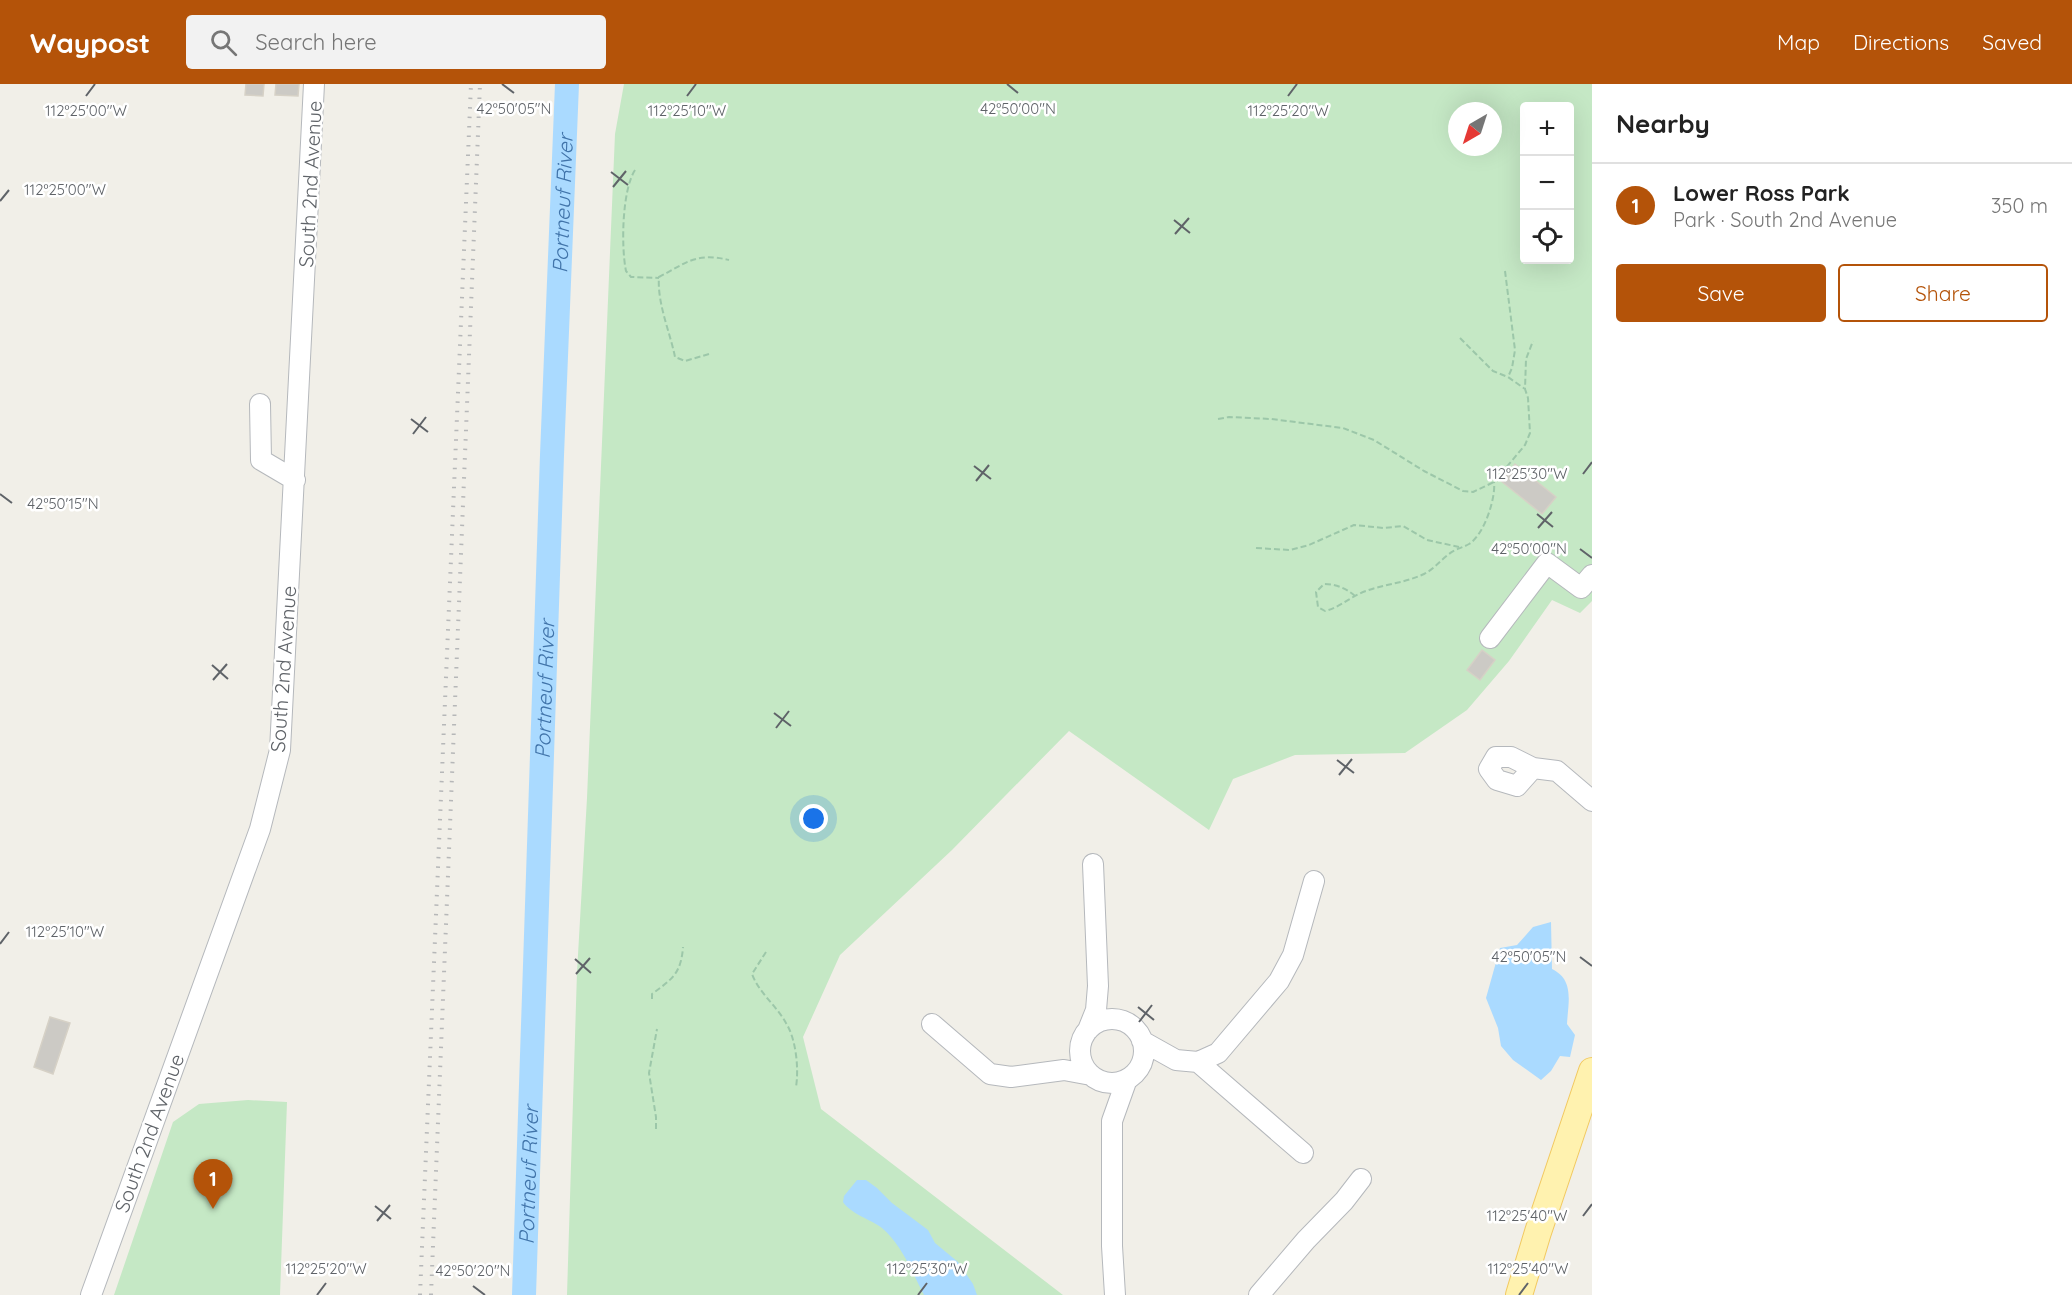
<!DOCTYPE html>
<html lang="en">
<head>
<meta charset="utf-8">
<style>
	body { margin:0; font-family:Quicksand,sans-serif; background:#f2f2f2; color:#222 }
	.controls { position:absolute; right:18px; top:18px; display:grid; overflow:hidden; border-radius:6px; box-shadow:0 6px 24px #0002 }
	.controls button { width:54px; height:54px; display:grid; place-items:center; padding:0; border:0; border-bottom:2px solid #e0e0e0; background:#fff; color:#222; font:30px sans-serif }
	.compass { position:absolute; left:1448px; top:18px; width:54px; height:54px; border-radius:50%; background:#fff; box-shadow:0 6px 24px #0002; rotate:219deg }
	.you { position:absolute; left:814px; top:735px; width:21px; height:21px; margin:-15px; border:4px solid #fff; border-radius:50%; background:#1a73e8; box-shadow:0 0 0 9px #1a73e833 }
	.badge { display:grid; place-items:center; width:39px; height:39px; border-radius:50%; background:#b45309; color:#fff; font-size:20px; font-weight:700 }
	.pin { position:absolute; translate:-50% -50px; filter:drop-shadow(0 2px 3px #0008) }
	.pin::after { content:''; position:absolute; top:32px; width:21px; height:18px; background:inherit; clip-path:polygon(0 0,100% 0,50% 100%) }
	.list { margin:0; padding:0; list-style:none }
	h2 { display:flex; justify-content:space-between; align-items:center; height:78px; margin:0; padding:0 24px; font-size:26px }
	h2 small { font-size:20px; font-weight:400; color:#767676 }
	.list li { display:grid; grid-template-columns:39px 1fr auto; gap:18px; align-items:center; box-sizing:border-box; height:84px; padding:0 24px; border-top:2px solid #e0e0e0 }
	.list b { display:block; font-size:22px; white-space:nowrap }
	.list p { margin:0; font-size:20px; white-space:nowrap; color:#767676 }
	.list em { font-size:20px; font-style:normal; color:#767676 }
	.actions { display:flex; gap:12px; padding:18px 24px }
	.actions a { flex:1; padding:14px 0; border:2px solid #b45309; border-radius:6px; text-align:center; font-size:21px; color:#b45309 }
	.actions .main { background:#b45309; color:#fff }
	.icon { flex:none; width:33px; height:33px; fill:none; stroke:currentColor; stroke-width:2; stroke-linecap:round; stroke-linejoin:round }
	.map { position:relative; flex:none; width:1592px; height:1211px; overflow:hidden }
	header { display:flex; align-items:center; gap:36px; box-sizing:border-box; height:84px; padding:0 30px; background:#b45309; color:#fff }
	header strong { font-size:28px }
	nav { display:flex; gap:33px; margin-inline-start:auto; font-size:21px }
	.search { width:420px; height:54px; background:#f2f2f2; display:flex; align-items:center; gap:15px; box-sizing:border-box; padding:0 21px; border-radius:6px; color:#767676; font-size:22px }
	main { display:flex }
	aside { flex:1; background:#fff }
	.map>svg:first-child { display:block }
	.green { fill:#c5e8c5; fill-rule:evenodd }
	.water { fill:#aadaff }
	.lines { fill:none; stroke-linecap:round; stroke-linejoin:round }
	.river { stroke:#aadaff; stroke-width:24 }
	.building { fill:#cccac5; stroke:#d6d1c6; stroke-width:1.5 }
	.minor-casing { stroke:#b5b8bc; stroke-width:22 }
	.major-casing { stroke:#f2c960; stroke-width:28 }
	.path { stroke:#9cc7a9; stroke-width:2; stroke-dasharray:6 3; stroke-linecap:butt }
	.minor { stroke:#fff; stroke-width:20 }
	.major { stroke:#fff2af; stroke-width:26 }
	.rail { stroke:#b6b7b8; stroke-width:4; stroke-dasharray:1.5 8; stroke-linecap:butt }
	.ticks { fill:none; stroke:#5f6368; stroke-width:2 }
	.labels { text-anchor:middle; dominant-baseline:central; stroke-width:5; stroke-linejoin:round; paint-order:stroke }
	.street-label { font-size:20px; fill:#5f6368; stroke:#fff }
	.water-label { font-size:21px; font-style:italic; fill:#4174aa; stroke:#fff }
	.ticks-label { font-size:15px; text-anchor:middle; fill:#5f6368; stroke:#fff; stroke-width:5; stroke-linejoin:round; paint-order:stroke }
</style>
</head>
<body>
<header>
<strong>Waypost</strong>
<div class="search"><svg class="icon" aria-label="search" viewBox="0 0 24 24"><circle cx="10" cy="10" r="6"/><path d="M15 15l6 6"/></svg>Search here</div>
<nav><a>Map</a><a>Directions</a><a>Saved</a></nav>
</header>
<main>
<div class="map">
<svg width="1592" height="1211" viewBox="0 0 1592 1211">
	<rect width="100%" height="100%" fill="#f1efe8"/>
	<path class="green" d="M624,0h968v517l-12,12 -28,-13 -43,61 -42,49 -62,43 -110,2 -62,24 -24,51 -140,-99 -117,119 -112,105 -37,82 18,72 242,186h-496l10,-323 10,-174 28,-664zM1524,22h46v154h-46zM1457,27h36v36h-36z
		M248,1016l39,2 -7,193h-166l59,-173 26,-18z"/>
	<path class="water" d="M1551,838l1,47c23,11 16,34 15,55l8,11 -5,22 -10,-1 -9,15 -10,9 -28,-20 -12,-14 -3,-18 -12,-30 14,-50 17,-3 16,-18z
		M857,1096h9l11,8 15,15 36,27 7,13 23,19 15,22 4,11h-53c-12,-23 -22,-50 -42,-67 -12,-9 -31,-14 -39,-26l1,-6z"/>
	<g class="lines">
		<path class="river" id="s1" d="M524,1211l28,-840 15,-371"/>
	</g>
	<path class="building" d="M246,0h18l-1,12 -18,-1z
		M276,0h23l-1,12 -23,-1z
		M1515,380l41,33 -14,17 -41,-33z
		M1482,566l13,10 -15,20 -13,-10z
		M50,933l20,6 -17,51 -19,-7z"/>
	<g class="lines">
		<g class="minor-casing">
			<path id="minor" d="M260,320l1,56 34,20
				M1490,554l57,-75 34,25 11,-13
				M1496,673h15l22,11 -16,18 -20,-6 -8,-11z
				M1533,684l24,3 35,30
				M1080 967a32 32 0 1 1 64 0a32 32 0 1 1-64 0Z
				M932,940l58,50 21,3 53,-7 27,5
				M1088,946l8,-20 2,-24 -5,-122
				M1142,957l34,19 22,2 20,-9 61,-72 14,-26 21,-74
				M1198,978l105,91
				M91,1211l169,-466 20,-79 34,-666
				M1115,1211l-3,-49v-125l15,-42
				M1259,1211l47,-55 38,-39 17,-22"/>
		</g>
		<g class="major-casing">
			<path id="major" d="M1519,1211l19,-63 54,-161"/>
		</g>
		<path class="path" d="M635,86c-13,20 -14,77 -9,101l5,6 28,1
			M1505,187l10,79 -3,18 -4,9
			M1460,254l33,33 15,6 17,12
			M709,270l-24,7 -10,-4c-5,-25 -18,-54 -16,-80 27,-14 37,-25 70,-17
			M1218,335l11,-2 42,2 72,9 31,12 50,31 39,20 10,1 21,-10 31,-37 5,-12 -2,-35 -3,-9 1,-30 7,-18
			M1256,464l34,2 19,-5 45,-20 30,3 19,-2 24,14 32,7
			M1355,512c-9,-8 -20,-12 -31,-12l-8,8 2,15 7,4c16,-4 26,-15 41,-20 19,-7 39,-8 58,-17 10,-5 16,-13 25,-20 6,-5 13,-6 20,-10 15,-9 27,-46 25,-62
			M766,868l-14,22c7,19 24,31 34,49 10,16 13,45 10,64
			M652,915v-5c20,-15 29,-20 31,-47
			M656,1045v-12l-7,-44 8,-44"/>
		<use href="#minor" class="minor"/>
		<use href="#major" class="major"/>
		<path class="rail" d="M420,1211l51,-1211
			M431,1211l49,-1211"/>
	</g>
	<path class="ticks" d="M502,0l12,9M1007,0l11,9M86,12l9,-12M687,12l9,-12M1288,12l9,-12M611,88l17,13M613,103l13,-16M0,117l9,-11M1174,136l16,13M1175,150l14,-16M411,335l17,13M413,350l13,-17M974,382l17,13M1583,390l9,-12M976,397l13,-16M0,410l12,9M1537,430l16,13M1538,444l14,-16M1580,465l12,9M212,581l16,14M213,596l14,-16M774,629l17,13M776,644l13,-17M1337,676l17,13M1339,691l13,-16M0,860l9,-12M1580,873l12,9M575,875l16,14M576,890l14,-16M1138,923l16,13M1139,938l13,-17M375,1122l16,13M1583,1132l9,-12M377,1137l13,-16M473,1202l12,9M317,1211l9,-12M918,1211l9,-12M1519,1211l9,-12"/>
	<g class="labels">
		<g class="street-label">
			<text transform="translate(310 100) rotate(-87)">South 2nd Avenue</text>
			<text transform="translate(283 585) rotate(-86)">South 2nd Avenue</text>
			<text transform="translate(149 1049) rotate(-70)">South 2nd Avenue</text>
		</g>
		<g class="water-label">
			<text stroke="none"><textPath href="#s1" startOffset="1092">Portneuf River</textPath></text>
			<text stroke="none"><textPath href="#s1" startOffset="606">Portneuf River</textPath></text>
			<text stroke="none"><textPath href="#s1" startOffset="120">Portneuf River</textPath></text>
		</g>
	</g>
	<g class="ticks-label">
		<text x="514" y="30">42°50'05"N</text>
		<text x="1018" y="30">42°50'00"N</text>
		<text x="86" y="32">112°25'00"W</text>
		<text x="687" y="32">112°25'10"W</text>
		<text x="1288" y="32">112°25'20"W</text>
		<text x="65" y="111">112°25'00"W</text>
		<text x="1527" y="395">112°25'30"W</text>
		<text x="63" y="425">42°50'15"N</text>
		<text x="1529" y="470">42°50'00"N</text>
		<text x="65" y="853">112°25'10"W</text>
		<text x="1529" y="878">42°50'05"N</text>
		<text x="1527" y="1137">112°25'40"W</text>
		<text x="326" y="1190">112°25'20"W</text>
		<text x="927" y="1190">112°25'30"W</text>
		<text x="1528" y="1190">112°25'40"W</text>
		<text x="473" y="1192">42°50'20"N</text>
	</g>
</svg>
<div class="controls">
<button>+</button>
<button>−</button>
<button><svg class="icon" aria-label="locate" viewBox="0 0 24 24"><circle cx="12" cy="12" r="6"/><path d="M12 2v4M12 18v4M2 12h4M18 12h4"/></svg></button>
</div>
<svg class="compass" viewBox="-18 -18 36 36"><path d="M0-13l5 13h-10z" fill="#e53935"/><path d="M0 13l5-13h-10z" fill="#767676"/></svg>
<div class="you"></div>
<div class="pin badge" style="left:213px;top:1125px">1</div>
</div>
<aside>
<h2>Nearby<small></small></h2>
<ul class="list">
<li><span class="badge">1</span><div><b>Lower Ross Park</b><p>Park · South 2nd Avenue</p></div><em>350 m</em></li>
</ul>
<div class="actions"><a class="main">Save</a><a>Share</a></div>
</aside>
</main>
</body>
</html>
